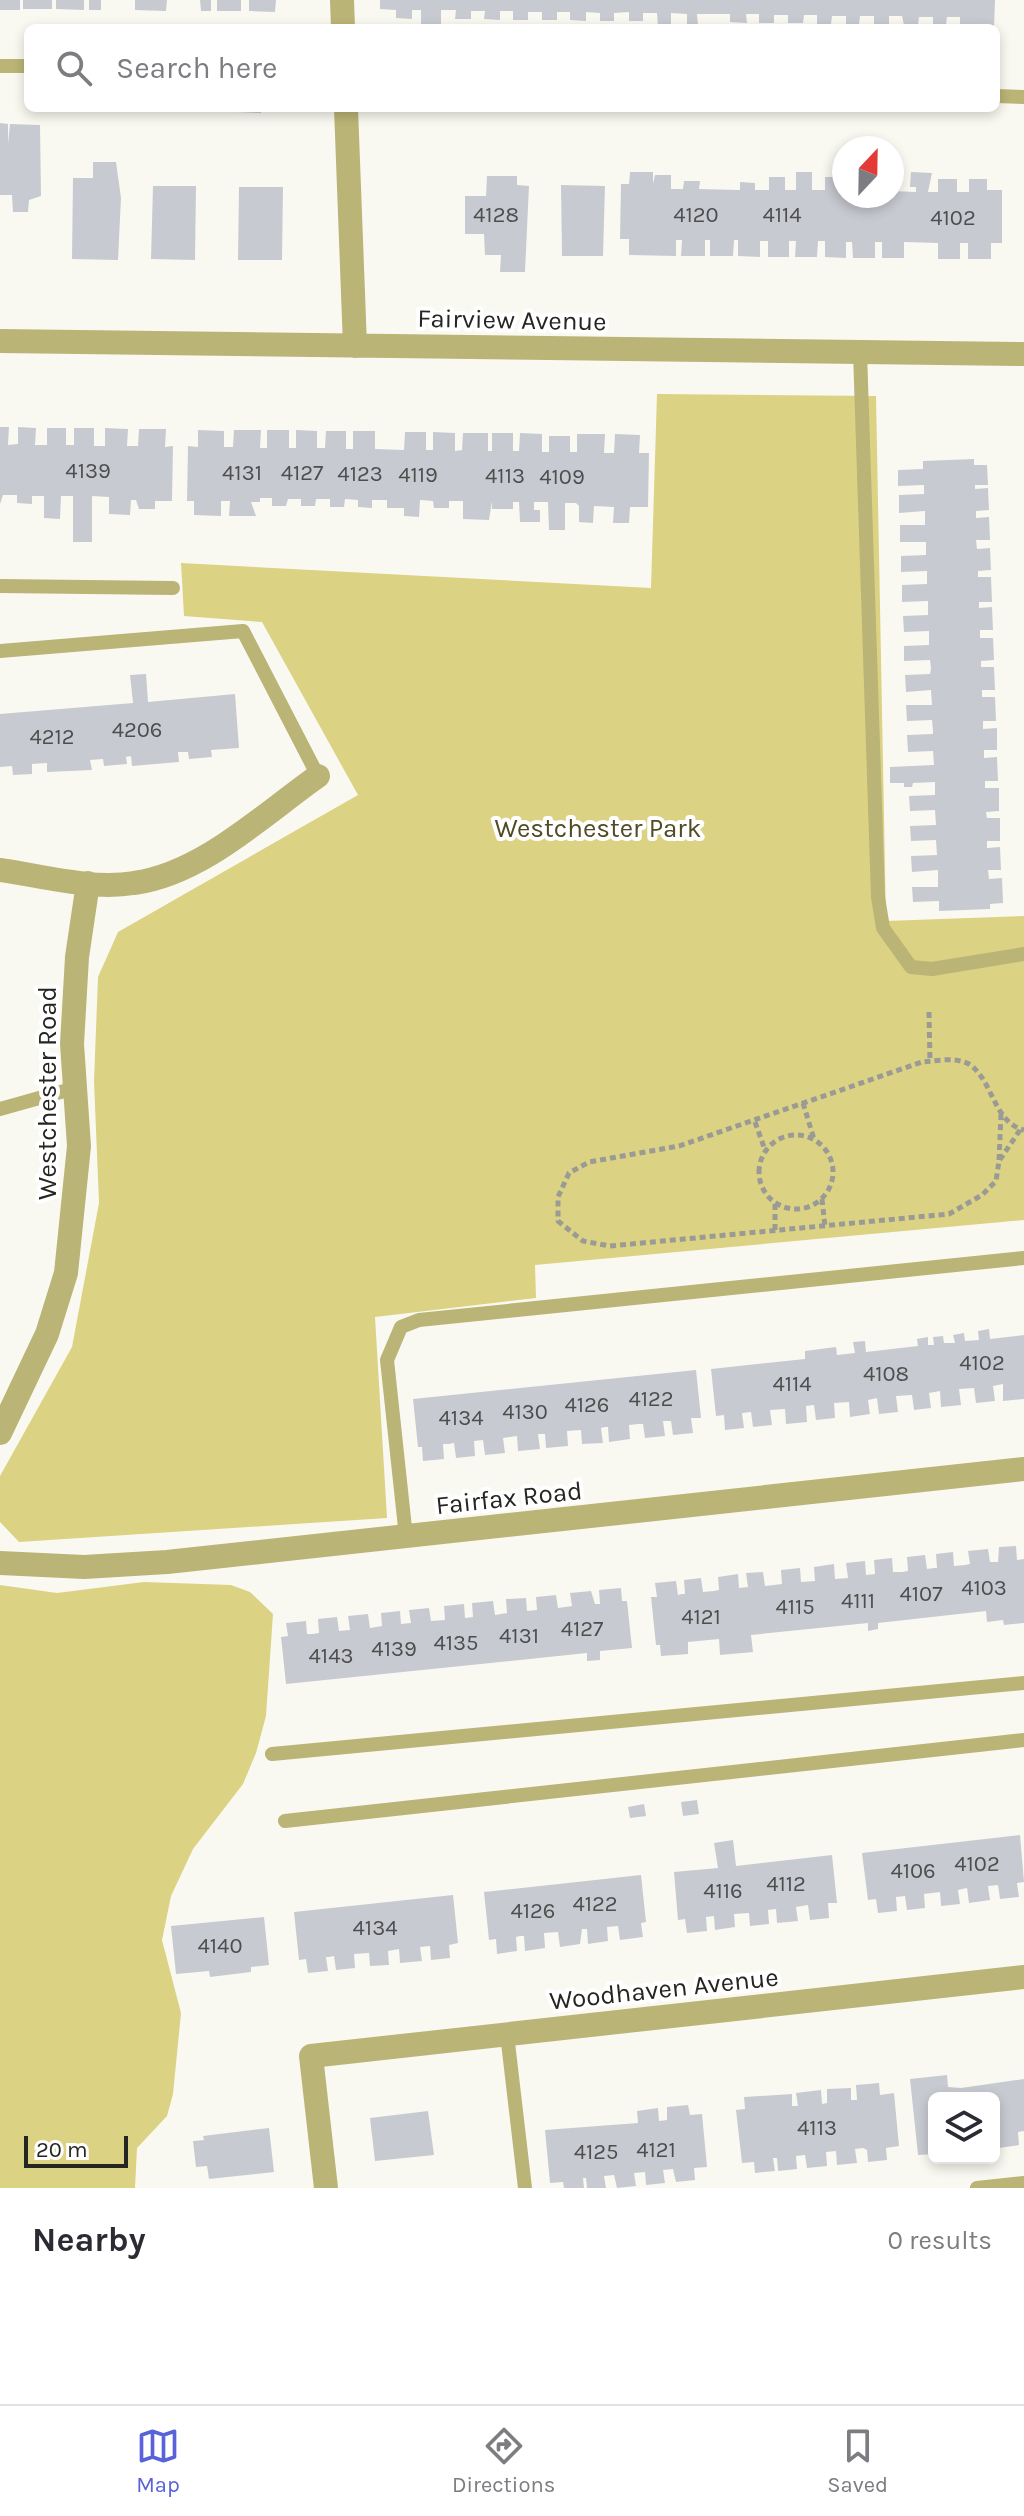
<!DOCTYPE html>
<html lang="en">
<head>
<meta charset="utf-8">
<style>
	body { margin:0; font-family:Karla,sans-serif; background:#f2f2f3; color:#2b2b33 }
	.controls { position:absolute; right:24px; bottom:24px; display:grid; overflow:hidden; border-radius:12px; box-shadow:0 4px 12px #0003 }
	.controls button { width:72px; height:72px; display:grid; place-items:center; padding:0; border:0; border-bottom:2px solid #e1e1e2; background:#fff; color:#2b2b33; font:40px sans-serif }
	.compass { position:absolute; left:832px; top:136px; width:72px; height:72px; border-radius:50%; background:#fff; box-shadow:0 4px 12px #0003; rotate:22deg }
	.scale { position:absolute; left:24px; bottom:20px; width:104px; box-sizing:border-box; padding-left:8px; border:4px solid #252522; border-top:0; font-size:22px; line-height:28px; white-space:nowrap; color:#252522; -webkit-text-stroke:6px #fff; paint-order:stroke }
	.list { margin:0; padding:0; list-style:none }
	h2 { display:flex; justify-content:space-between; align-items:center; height:104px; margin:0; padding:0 32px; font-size:34px }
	h2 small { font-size:26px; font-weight:400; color:#7c7c81 }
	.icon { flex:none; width:44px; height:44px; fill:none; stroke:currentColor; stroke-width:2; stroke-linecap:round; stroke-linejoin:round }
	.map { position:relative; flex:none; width:1024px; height:2188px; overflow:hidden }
	.search { position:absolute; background:#fff; box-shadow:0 4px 12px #0003; left:24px; right:24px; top:24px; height:88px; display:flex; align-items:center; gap:20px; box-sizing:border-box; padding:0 28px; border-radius:12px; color:#7c7c81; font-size:30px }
	.sheet { height:216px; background:#fff }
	nav { display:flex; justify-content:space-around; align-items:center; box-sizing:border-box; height:112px; border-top:2px solid #e1e1e2; background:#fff; font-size:22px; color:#7c7c81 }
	nav a { display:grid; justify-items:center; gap:4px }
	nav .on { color:#5962d9 }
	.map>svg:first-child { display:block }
	.green { fill:#dbd284 }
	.building { fill:#c8cad1 }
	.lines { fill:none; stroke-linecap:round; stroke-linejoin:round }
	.path { stroke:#9b9b95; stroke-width:5; stroke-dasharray:6 4; stroke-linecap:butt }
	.service { stroke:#bab476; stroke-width:14 }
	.minor { stroke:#bab476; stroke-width:24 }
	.tertiary { stroke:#bab476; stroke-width:24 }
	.labels { text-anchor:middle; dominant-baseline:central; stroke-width:8; stroke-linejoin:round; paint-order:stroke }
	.number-label { font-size:22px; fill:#4e4e4e }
	.street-label { font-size:26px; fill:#252522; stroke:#fff }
	.park-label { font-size:26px; fill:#504b22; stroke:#fff }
</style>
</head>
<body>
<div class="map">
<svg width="1024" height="2188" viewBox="0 0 1024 2188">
	<rect width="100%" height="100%" fill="#faf9f1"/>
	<path class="green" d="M657,394l219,2 10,525 138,-5v304l-489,45 1,33 -161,19 12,201 -368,24 -19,-20v-46l72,-129 27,-144 -5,-122 4,-104 20,-45 240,-137 -96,-173 -78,-6 -3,-53 470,25z
		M144,1582l87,3 19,7 23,22 -7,102 -10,37 -13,31 -50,65 -22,47 -9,44 19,73 -8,81 -6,22 -30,32 -2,40h-135v-603l57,8z"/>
	<path class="building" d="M0,0h20v10h-20z
		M23,0h29v9h-29z
		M56,0h28v10l-28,-1z
		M89,0h12v10h-12z
		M135,0h32l-1,11 -31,-1z
		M200,0h11v11h-10z
		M217,0h24v11h-24z
		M249,0h27l-1,12 -26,-1z
		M380,0h615l-1,28h-34v-11h-13l-1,8h-13v-8h-14l-1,8h-14l-2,-9h-13v8h-15v-8h-14l-1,8h-13v-8h-14l-1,8h-14v-9h-13l-1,8h-15v-8h-14v8h-15v-9h-13l1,9 -17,-1v-8h-33l1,11 -11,1v-12l-16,-1v15h-13l-1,-15h-14v8h-14v-9l-15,1v8h-14v-8l-14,-1v9l-16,-1v-8h-13v8h-15v-8h-14v8h-15v-9h-13v9l-16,-1 1,-8h-14v8h-16l1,-9h-15v16h-20v-16h-9v9l-16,-1v-8l-16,-1z
		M237,108h24v5l-24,-1z
		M0,123l8,1v20l2,-20 30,1 1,71 -12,4 -1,12h-15l-1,-17h-12z
		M93,162h23l5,36 -3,62 -46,-1 1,-81h20z
		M630,172h23v12l2,-9h16v14h12l1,-8h16l-1,8 41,1v-8l15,1v7h14v-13h16v13h11v-18h16v18h13v-13h15l4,19h48v-5l24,1v-5h-6l1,-15 21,1 -4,19h10v-13h19v13h12v-13h18v11h15v53h-11v16h-23v-16h-8v16h-22v-16l-34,-1v16h-22v-16h-7v16h-22l-1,-16h-6v16l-21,-1v-16h-7l-1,16h-22l1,-16h-7v16h-21v-16h-8v16l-22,-1v-16h-4l-1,16h-23v-16h-5v16h-24l1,-16h-6v16l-47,-1v-16h-9l1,-55h8z
		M487,176h30v9l12,1 -4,86h-25l1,-17h-16l-1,-21h-19v-38h21z
		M561,185l44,1 -2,70h-41z
		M153,186h43l-1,74 -44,-1z
		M239,187h44l-1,73h-44z
		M0,427h9l-1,18 10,-1v-17l18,1 -1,17h12v-17h19v17h8v-17h20v18h11v-18l23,1 -1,17h11l1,-17h27l-1,18 8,-1 -1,55h-17v8h-16l-3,-9h-5l-1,15 -21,-1v-17l-17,-1v46h-19v-46h-12l-1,23 -16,-1v-22h-12v8l-15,-1v-8h-14l-3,9z
		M198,430l26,1v16h9l1,-17h27l-1,18h7v-18h22v18h7v-18l21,1v17h8l1,-17h20v18h7v-18h22v18l29,1 1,-18h21v18h7v-18l22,1v18l7,-1 1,-17h25v18h4v-18h21v18h6l1,-18 22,1v18h7v-16h21v16h7v-18h28l-1,19h10l1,-19 25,1 -1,18h10l-1,54h-18l-1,16h-16l1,-16 -20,-1 -1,17 -14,-1v-16l-3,-3h-11v27h-16l-1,-28h-14v8h6v12h-20l-1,-20h-6v7h-21v-8l-3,19 -26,-1v-18h-14v7h-15l-1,-7 -13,-1 -1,17 -15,-1v-8h-17v-8h-15v8l-14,-1v-7l-13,-1 -1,8h-14v-8h-14l-1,7h-14v-7h-13l-2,7h-14v-8h-12v4h-9l5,14h-27l1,-15h-9v15l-27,-1v-14h-7l1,-55 10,1z
		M974,459v6h13l1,20h-13v4l13,-1 1,22 -13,1v7l13,-1 1,23h-14l1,9 13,-1 1,22 -13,1v6h13l1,25h-13v6l13,-1 1,23h-13v8h13l1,22 -13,1v6h13l1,23h-13v7h13l1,24h-13v8l14,-1v22h-13v8l13,-1 1,24h-13v7h14v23l-13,1 1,6h13v23h-13v7l13,-1 1,23h-13l1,9 13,-1 1,25 -13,1v5l-51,2v-10l-26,1 -1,-15h26v-17l-26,2 -1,-16 26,-1 -1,-15 -25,1 -1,-15 26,-1 -1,-15 -25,1 -1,-15 26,-1v-13l-22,1 -1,4h-8v-4h-14v-16l44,-2 -1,-14 -25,1 -1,-17 26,-1v-3l-1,-11 -25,1 -1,-16h26l-1,-15 -25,2 -1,-17 25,-1 1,-5 -1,-9 -26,1v-15l25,-1v-14l-25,1 -1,-16 25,-1v-14l-26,1v-17l25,-1v-13l-26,1v-16l25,-1v-13h-26v-17h25v-14l-26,2v-18l25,-1v-9l-26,1v-16l25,-1v-8z
		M146,674l2,28 87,-8 4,54 -28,2 1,7 -23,2 -1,-7h-10l1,10 -47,4 -1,-10 -5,1 1,7 -23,2 -1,-7 -13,1 2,10 -45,2v-9l-15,1v10l-19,1 -1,-9 -12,1v-53l133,-11 -3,-28z
		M989,1329l1,10 34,-4v64l-21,2v-17l-10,2 2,15 -19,2 -2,-15 -15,1 2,16 -20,2 -1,-16 -11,2 2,15 -17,2 -2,-15 -16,1 2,16 -19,2 -2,-16 -9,2 2,14 -20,3 -1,-15 -15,1 1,15 -19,2 -2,-15 -8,1 1,16 -21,2 -1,-15 -15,1 2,15 -19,2 -2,-15 -9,1 2,15 -19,2 -1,-15 -8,1 -5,-47 94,-10v-8l31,-4 1,8 18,-2 -2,-11 12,-1 1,11 52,-6 -1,-7 11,-2v8h6l-1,-8 10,-1 1,7h11l-2,-8 11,-2 1,8 14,-1 -1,-9z
		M696,1370l5,48h-10l2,15 -20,2 -2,-14h-8l2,15 -20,2 -2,-14h-5l-9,1 1,14 -21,3 -1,-15h-3l-4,1 2,15 -21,1 -1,-14 -14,1 1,15 -22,2 -1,-14h-7l2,15 -22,2 -1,-15 -14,2 2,15 -20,2 -2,-15 -9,1 1,15 -19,2 -2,-15 -5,1h-6l1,15 -21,2 -1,-14h-4l-5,-48z
		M1016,1546l1,14 7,-1v64l-20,2 -1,-5 -16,2 -1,-11 -108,12v6l-10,2v-8l-117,12 2,17 -33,3 -1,-16 -31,3v12l-27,2 -1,-11h-4l-5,-48h6l-2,-14 21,-2 2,14 4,-1h3l-1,-14 17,-2 2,14 11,-1 5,-1 -1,-13 20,-3 1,14 9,-1 -2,-14 17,-1 2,14 17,-2 -1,-14 19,-2 1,14 14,-1 -1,-14 20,-3 1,15 13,-1 -2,-15 19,-2 1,14 9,-1 -1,-14 18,-2 1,14h9l6,-1 -1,-14 18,-2 2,14 7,-1h3l-1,-14 17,-2 1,14 11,-1 5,-1 -2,-13 20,-2 2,13h8l1,-15z
		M621,1588l1,13h5l5,47 -32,3v9l-13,1v-8l-301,31 -5,-47 7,-1 -2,-13 20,-2 1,13h5l7,-1 -1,-14 19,-2 2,14 11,-1 -2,-14 20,-2 2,14 12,-2 -1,-13 19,-2 1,13 10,-1 -2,-13 20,-2 2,13 14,-1 -1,-14 20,-2 1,14 8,-1 -1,-14 21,-2 2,14 12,-2 -1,-14 20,-1 1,13 10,-1 -1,-13 20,-2 2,13 14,-2 -2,-13 21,-2 4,13h5l-1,-14z
		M697,1800l2,14 -16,2 -2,-14z
		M644,1804l2,12 -16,2 -2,-11z
		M1020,1835l4,47 -7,1 2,14 -19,2 -2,-14 -10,1 2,14 -21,3 -2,-15 -9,2 2,14 -19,2 -1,-14 -16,2 1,14 -18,2 -2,-14 -9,1 1,14 -19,2 -2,-14 -8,1 -6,-47z
		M733,1840l3,26 96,-11 5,48h-9l1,15 -19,2 -2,-15 -12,2 2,14 -21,2 -1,-14 -8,1 1,14 -19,2 -1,-13 -15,1 1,13 -20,3 -1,-14 -8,1 1,14 -20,2 -2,-14 -7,1 -4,-48 44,-4 -4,-25z
		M641,1875l5,47 -5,1 2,14 -23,3 -2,-14 -11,1 1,14 -20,3 -1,-15h-5l-2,15 -20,3 -2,-15 -14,1 1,15 -20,3 -1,-15h-4l-4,1 1,14 -20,3 -1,-15 -7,1 -5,-48z
		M453,1895l5,48 -9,2 1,13 -19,2 -1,-14 -10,1 2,14 -22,2 -1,-14 -11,2 1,14 -19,1 -1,-13 -15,1 1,14 -19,2 -2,-14 -5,1h-3l2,14 -20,2 -2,-14 -7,1 -5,-48z
		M264,1917l5,48 -18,2v5l-41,5 -1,-6 -33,3 -5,-48z
		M947,2075l1,12 13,1 63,-9v52l-6,1 1,13 -20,3 -1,-14 -4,15v-51h-60v56l-16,1 -8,-76z
		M879,2083l1,12 14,-2 5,53 -13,2 1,12 -19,2 -1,-12 -4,-2 -8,1 2,14 -20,2 -1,-14 -10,1 1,14 -20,2 -2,-13 -9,1 1,13 -19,2 -1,-13h-4l2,13 -20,2 -1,-11 -12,1 -6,-53 9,-1 -1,-12 48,-3v12h6l-2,-13 25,-3 1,14 5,-1v-14l24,-1v12h6l-1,-15z
		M688,2105l2,10 12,-1 5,53 -13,1 1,12 -19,2 -3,-13 -10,1 2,13 -19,2 -1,-13 -11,1 2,13 -19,2 -3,-13 -10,1 2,12h-19l-1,-10h-3l1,10h-20l-1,-6 -13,1 -5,-53 93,-7 -1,-12 21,-3 1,13 8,-1v-13z
		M428,2111l6,44 -59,6 -5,-43z
		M269,2128l5,44 -65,7 -2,-13 -11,1 -3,-26 11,-1 -1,-4z"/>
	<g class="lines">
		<path class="path" d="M929,1012l1,50
			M803,1103l11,36
			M755,1122l10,28
			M1020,1130l-21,31 -3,20 -14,14 -33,19 -339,32 -27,-5 -25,-20v-24l11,-24 20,-11 90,-16 243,-84c14,-1 31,-5 45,1 26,14 25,59 57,67
			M759 1172a37 37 0 1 1 74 0a37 37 0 1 1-74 0Z
			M999,1160l2,-46
			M822,1199l3,28
			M775,1204v28"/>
		<path class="service" d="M0,66h28
			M996,96l28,1
			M860,352l18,545 5,31 28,39 21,2 92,-15
			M0,586l173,2
			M0,651l243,-20 75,145
			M0,1109l75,-21
			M406,1537l-19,-177 14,-33 18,-7 605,-62
			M272,1754l752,-71
			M285,1821l739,-81
			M507,2034l18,154
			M977,2188l47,-5"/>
		<path class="minor" d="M342,0l1,28
			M346,108l9,238
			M0,341l1024,13
			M0,870c43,6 91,20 134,13 68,-9 130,-69 184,-107
			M0,1433l47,-99 19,-61 13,-127 -7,-102 5,-87 11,-74
			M0,1563l84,4 83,-5 857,-93"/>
		<path class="tertiary" d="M326,2188l-15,-132 713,-79"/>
	</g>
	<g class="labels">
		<g class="number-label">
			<text x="496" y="215">4128</text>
			<text x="696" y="215">4120</text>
			<text x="782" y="215">4114</text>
			<text x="953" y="218">4102</text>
			<text x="88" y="471">4139</text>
			<text x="242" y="473">4131</text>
			<text x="302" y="473">4127</text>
			<text x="360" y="474">4123</text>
			<text x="418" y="475">4119</text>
			<text x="505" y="476">4113</text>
			<text x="562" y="477">4109</text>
			<text x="137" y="730">4206</text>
			<text x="52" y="737">4212</text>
			<text x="982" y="1363">4102</text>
			<text x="886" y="1374">4108</text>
			<text x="792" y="1384">4114</text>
			<text x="651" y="1399">4122</text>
			<text x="587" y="1405">4126</text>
			<text x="525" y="1412">4130</text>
			<text x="461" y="1418">4134</text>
			<text x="984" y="1588">4103</text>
			<text x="921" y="1594">4107</text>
			<text x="858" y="1601">4111</text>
			<text x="795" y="1607">4115</text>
			<text x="701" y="1617">4121</text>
			<text x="582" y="1629">4127</text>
			<text x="519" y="1636">4131</text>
			<text x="456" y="1643">4135</text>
			<text x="394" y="1649">4139</text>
			<text x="331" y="1656">4143</text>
			<text x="977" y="1864">4102</text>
			<text x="913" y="1871">4106</text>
			<text x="786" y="1884">4112</text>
			<text x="723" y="1891">4116</text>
			<text x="595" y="1904">4122</text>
			<text x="533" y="1911">4126</text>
			<text x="375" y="1928">4134</text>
			<text x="220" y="1946">4140</text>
			<text x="817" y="2128">4113</text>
			<text x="656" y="2150">4121</text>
			<text x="596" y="2152">4125</text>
		</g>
		<g class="street-label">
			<text transform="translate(512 320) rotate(1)">Fairview Avenue</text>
			<text transform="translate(47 1093) rotate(-90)">Westchester Road</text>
			<text transform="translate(509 1498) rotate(-6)">Fairfax Road</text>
			<text transform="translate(664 1989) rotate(-6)">Woodhaven Avenue</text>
		</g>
		<g class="park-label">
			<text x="598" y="828">Westchester Park</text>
		</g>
	</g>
</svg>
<div class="controls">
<button><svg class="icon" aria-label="layers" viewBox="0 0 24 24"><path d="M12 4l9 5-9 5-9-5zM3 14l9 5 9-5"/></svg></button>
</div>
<svg class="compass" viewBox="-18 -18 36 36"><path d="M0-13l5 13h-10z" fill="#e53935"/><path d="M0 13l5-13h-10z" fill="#7c7c81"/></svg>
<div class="scale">20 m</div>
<div class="search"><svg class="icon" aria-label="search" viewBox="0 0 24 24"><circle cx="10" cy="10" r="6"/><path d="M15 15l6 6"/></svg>Search here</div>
</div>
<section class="sheet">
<h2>Nearby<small>0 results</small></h2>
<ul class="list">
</ul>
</section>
<nav>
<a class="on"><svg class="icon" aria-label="map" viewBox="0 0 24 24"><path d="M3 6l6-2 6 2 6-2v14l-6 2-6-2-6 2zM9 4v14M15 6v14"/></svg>Map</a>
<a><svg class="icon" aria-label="directions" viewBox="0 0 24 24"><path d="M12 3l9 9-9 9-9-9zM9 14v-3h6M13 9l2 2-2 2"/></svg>Directions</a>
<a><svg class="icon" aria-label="saved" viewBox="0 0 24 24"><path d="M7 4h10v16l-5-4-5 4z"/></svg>Saved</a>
</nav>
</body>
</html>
